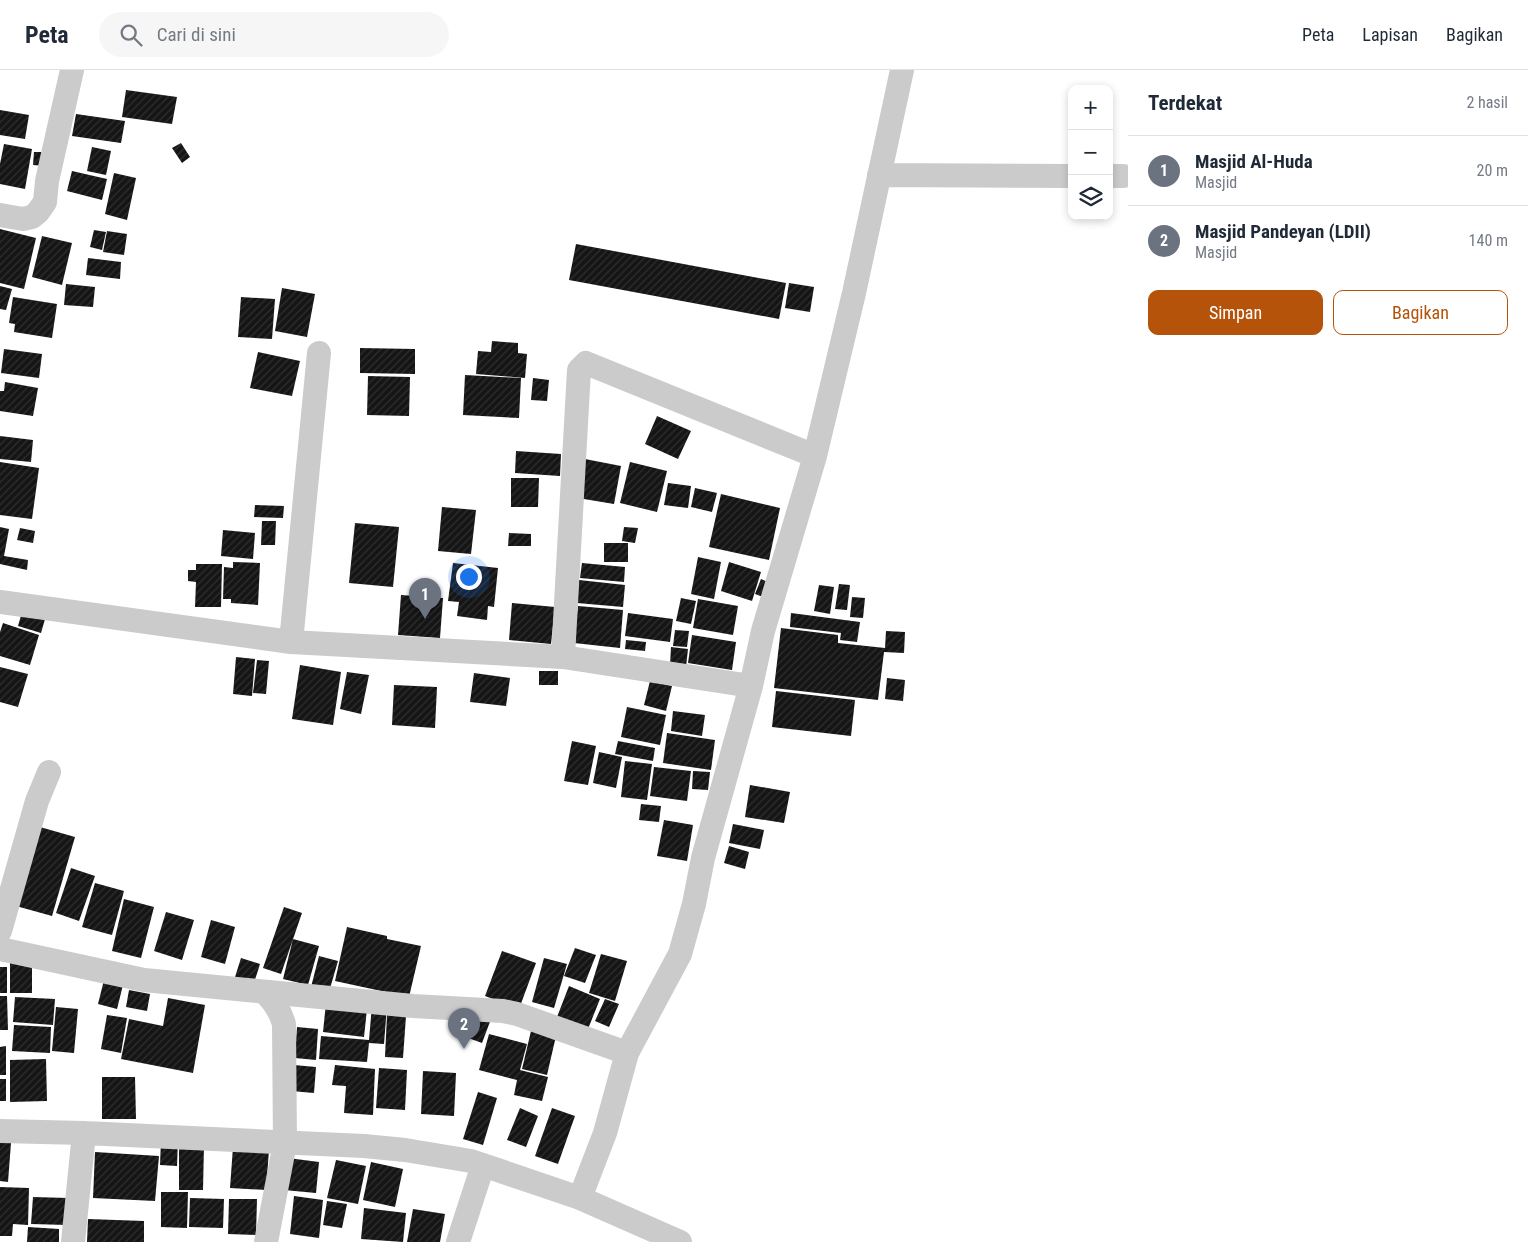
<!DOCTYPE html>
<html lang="id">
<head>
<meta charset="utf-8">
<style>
	body { margin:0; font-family:"Roboto Condensed",sans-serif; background:#f6f6f7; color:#1f2937 }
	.controls { position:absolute; right:15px; top:15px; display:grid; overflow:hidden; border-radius:10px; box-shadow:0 2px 8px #0003 }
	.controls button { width:45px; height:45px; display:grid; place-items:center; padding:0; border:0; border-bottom:1px solid #e0e1e3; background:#fff; color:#1f2937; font:25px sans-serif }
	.you { position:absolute; left:468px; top:506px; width:18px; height:18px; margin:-12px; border:4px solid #fff; border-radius:50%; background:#1a73e8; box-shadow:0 0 0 8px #1a73e833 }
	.badge { display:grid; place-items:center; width:32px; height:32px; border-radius:50%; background:#b45309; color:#fff; font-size:16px; font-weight:700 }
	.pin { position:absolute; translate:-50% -41px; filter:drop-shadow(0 1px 2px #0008) }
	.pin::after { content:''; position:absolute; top:26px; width:18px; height:15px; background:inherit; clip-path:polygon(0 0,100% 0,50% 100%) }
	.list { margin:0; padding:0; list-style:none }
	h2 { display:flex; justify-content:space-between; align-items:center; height:65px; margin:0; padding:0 20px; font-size:21px }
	h2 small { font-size:16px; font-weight:400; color:#747a83 }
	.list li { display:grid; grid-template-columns:32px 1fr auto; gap:15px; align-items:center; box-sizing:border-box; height:70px; padding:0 20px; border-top:1px solid #e0e1e3 }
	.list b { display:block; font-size:19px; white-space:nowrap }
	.list p { margin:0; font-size:16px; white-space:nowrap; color:#747a83 }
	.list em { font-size:16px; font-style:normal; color:#747a83 }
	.actions { display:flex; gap:10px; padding:15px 20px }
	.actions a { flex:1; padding:11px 0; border:1px solid #b45309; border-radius:10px; text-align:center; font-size:18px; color:#b45309 }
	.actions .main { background:#b45309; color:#fff }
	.icon { flex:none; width:28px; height:28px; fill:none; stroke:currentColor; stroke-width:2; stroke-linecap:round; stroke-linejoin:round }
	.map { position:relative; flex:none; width:1128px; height:1172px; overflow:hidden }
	header { display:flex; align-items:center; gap:30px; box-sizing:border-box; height:70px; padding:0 25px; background:#fff; border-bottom:1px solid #e0e1e3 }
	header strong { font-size:24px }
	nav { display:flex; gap:28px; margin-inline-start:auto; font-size:18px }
	.search { width:350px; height:45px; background:#f6f6f7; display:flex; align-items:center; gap:12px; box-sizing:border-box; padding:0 18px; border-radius:28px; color:#747a83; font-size:19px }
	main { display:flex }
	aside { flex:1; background:#fff }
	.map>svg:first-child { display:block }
	.building { fill:url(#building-hatch) }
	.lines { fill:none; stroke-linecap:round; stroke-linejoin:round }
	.minor { stroke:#cbcbcb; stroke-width:24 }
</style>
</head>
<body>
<header>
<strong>Peta</strong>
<div class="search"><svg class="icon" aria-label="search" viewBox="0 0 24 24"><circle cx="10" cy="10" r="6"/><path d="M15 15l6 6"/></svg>Cari di sini</div>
<nav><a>Peta</a><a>Lapisan</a><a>Bagikan</a></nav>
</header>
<main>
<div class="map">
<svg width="1128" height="1172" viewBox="0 0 1128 1172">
	<defs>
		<pattern id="building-hatch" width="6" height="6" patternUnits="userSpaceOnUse" patternTransform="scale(1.25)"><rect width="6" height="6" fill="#151515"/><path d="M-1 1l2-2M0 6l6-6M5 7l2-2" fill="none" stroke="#2f2f2f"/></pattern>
	</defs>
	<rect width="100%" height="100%" fill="#fff"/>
	<path class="building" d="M126,20l51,7 -5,27 -50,-7z
		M0,40l29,5 -4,24 -25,-4z
		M76,44l49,7 -4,22 -49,-7z
		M181,73l9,14 -8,6 -10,-15z
		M4,74l28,5 -7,40 -25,-5v-20z
		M92,77l19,4 -5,24 -19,-4z
		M34,82h12l-1,14 -12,-1z
		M72,101l35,8 -5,21 -35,-9z
		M114,103l22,5 -9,42 -22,-6z
		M0,159l36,9 -12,51 -24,-6z
		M94,160l12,2 -4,18 -12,-3z
		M107,161l20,3 -3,21 -21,-3z
		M42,166l30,7 -10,42 -30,-8z
		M576,174l210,39 -7,36 -210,-39z
		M88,188l33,4 -1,17 -34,-4z
		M789,213l25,4 -4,25 -25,-4z
		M66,214l29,3 -2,20 -29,-2z
		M0,216l12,3 -6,21 -6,-1z
		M282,218l33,6 -8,43 -32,-6z
		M13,227l44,7 -5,34 -38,-6 1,-8 -6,-1z
		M241,227l34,2 -3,40 -34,-2z
		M492,271l26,2v10l9,1 -2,24 -49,-4 2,-23 13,1z
		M360,278l55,1v25l-55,-1z
		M4,279l38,5 -3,24 -38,-5z
		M258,282l42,9 -8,35 -42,-8z
		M465,305l56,3 -2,40 -56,-3z
		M368,306l42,1 -1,39 -42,-1z
		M533,308l16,2 -2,21 -16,-1z
		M5,312l33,6 -5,28 -33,-5v-20h4z
		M657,346l34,15 -13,28 -33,-15z
		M0,366l33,4 -2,22 -31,-3z
		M516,381l45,3 -1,22 -45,-3z
		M585,389l36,7 -7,38 -36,-6z
		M0,392l39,6 -7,51 -32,-4z
		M630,392l37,9 -10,41 -37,-9z
		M511,408h28l-1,29h-27z
		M668,413l23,3 -3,22 -24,-3z
		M695,418l22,5 -5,19 -21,-5z
		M721,424l59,14 -11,52 -60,-13z
		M255,435l29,1 -1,12 -29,-1z
		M442,437l34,3 -5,44 -33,-3z
		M262,451h14l-1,24h-14z
		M355,453l44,4 -6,60 -44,-4z
		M0,457l9,2 -5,27 24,4 -1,10 -27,-6z
		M624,457l14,1 -3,15 -13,-2z
		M20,458l15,3 -2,12 -16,-3z
		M223,460l32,3 -2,26 -32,-3z
		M509,463l22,1v12h-23z
		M604,473h24v19h-24z
		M698,487l23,5 -7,37 -23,-5z
		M233,492l27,1 -2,42 -27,-2v-4h-8l1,-32 9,1z
		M729,492l32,10 -9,29 -31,-10z
		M453,493l45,5 -4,39 -6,-1 -1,14 -30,-4 2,-14 -11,-1z
		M582,493l43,4 -1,15 -44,-4z
		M196,494h26l-1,43h-26l1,-25 -8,-1v-11h8z
		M761,509l10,4 -5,15 -11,-4z
		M579,510l46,5 -2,22 -46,-4z
		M839,514l11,1 -3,25 -12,-1z
		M819,515l15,2 -4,27 -16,-3z
		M401,525l42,3 -3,40 -42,-3z
		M852,527l13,1 -2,20 -13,-1z
		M681,528l15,3 -5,23 -15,-3z
		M698,529l40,7 -5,29 -40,-7z
		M512,533l43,4 -4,37 -42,-4z
		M578,536l45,4 -3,38 -46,-5z
		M22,542l23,7 -4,14 -23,-7z
		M628,543l45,6 -3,23 -45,-6z
		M791,543l69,9 -3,20 -17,-2 1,-7 -51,-6z
		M3,553l36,12 -9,30 -30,-9v-24z
		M781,558l57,7v8l47,5 1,-17 19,1 -1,21 -20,-1 -6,48 -104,-12z
		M675,560l14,1 -2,16 -14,-1z
		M692,565l44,7 -4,28 -44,-7z
		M626,570l20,2 -1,9 -20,-2z
		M671,577l17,2 -2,18 -16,-2z
		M236,587l19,2 -3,37 -19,-2z
		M257,590l12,1 -3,33 -13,-1z
		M300,595l41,7 -8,53 -41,-6z
		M0,597l28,7 -10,33 -18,-5z
		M539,601h19v14h-19z
		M347,602l22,3 -8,39 -21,-5z
		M474,603l36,5 -4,28 -36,-4z
		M887,608l18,2 -2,21 -18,-2z
		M650,611l22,5 -6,25 -22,-6z
		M394,615l43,2 -2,41 -43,-3z
		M776,621l79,9 -4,36 -79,-9z
		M627,637l39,8 -6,30 -39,-8z
		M673,641l32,4 -3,21 -31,-5z
		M667,663l48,7 -4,30 -48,-7z
		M572,671l24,5 -8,39 -24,-4z
		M618,671l37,7 -2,13 -38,-7z
		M599,682l23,5 -6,31 -23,-5z
		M625,691l27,3 -5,36 -26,-3z
		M654,697l37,4 -4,30 -37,-5z
		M693,701l17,1 -2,18 -16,-1z
		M750,715l40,7 -6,31 -39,-6z
		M641,734l20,2 -2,16 -20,-2z
		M664,750l29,5 -6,36 -30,-5z
		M733,754l31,6 -4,19 -31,-6z
		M40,757l35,10 -23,79 -36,-10z
		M729,776l20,6 -4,17 -21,-6z
		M71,798l24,8 -16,45 -23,-8z
		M95,813l29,8 -12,44 -30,-8z
		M124,829l30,8 -13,51 -29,-7z
		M284,837l18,6 -21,61 -18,-6z
		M166,842l28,8 -12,40 -28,-9z
		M211,850l24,7 -10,37 -24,-7z
		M347,857l40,9v3l34,7 -12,51 -74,-16z
		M293,869l26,7 -11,39 -25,-6z
		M575,878l21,7 -11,28 -21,-7z
		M502,881l34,12 -17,46 -34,-13z
		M601,884l26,7 -12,40 -26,-8z
		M319,886l19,5 -9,31 -18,-5z
		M241,888l19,6 -6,19 -19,-6z
		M544,888l23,6 -13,44 -22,-6z
		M10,893l22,1v29h-22z
		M0,897h7v26h-7z
		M104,910l19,5 -6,24 -19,-5z
		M569,916l31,13 -12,30 -31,-12z
		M129,920l21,4 -3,17 -21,-4z
		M0,926h7l1,34h-8z
		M15,927l40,2 -2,26 -40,-3z
		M168,928l37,7 -12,68 -72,-14 8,-40 34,7z
		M605,929l14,5 -10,23 -14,-6z
		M326,933l41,6 -3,28 -41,-5z
		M372,935l15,1 -3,38 -15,-1 -2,19 -48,-3 2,-23 48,4z
		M56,937l22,2 -4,44 -22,-2z
		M469,941l22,8 -9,24 -22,-8z
		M107,945l20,3 -6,35 -20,-4z
		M387,945l19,1 -3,42 -18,-1z
		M14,955l37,2 -1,26 -38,-2z
		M297,957l21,2 -2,31 -21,-2z
		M531,961l25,5 -9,39 -25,-6z
		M489,964l38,10 -7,26 28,7 -6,24 -28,-6 3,-15 -38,-10z
		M6,976v29h-6v-28z
		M46,989l1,42 -37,1v-42z
		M294,995l22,2 -2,26 -23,-2z
		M335,995l40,4 -2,46 -29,-2 2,-27 -14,-1z
		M379,998l28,2 -2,40 -29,-2z
		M423,1001l33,2 -2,43 -33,-2z
		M102,1007h33l1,42h-34z
		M0,1009h6v22h-6z
		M478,1022l19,6 -14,47 -20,-6z
		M520,1038l18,8 -12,31 -19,-7z
		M552,1038l23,8 -17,48 -23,-8z
		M161,1070h17l-1,26 -17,-1z
		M0,1072l11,1 -3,39 -8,-1z
		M179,1075h25l-1,45h-24z
		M233,1077l36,3 -3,40 -36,-2z
		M95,1082l64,4 -4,45 -62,-3z
		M288,1088l31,4 -3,31 -32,-3z
		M336,1090l30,6 -8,38 -31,-6z
		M371,1092l32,7 -8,38 -32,-7z
		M0,1117l29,1 -1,37 -15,-1 -1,12h-12z
		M161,1122h27l-1,36 -26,-1z
		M294,1126l29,4 -4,38 -29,-4z
		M33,1127l36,1 -2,27 -36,-1z
		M190,1128l34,1 -1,29 -34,-1z
		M229,1129h28l-1,36 -28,-1z
		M327,1131l20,3 -5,24 -19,-3z
		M364,1138l42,5 -3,29 -42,-3z
		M413,1139l32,5 -5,28h-33z
		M88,1149l56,2v21h-57z
		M28,1157l31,2v13h-32z"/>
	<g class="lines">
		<path class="minor" d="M879,105l193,1
			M1109,106h14
			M0,145l23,4 9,-2 6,-5 7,-10 2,-21 25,-111
			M0,532l291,40 272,15 188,29
			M291,572l28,-289
			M563,587l16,-287 7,-7 229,93
			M0,861l37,-130 12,-29
			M0,879l144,31 269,26 90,5 14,3 110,39
			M264,922c10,9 16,18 20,32l1,119 -19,99
			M0,1061l84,2 280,13 41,4 66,11 109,37 100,44
			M580,1128l25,-65 22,-80 53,-99 14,-50 9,-46 48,-172 12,-55 52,-175 39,-163 48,-223
			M73,1172l11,-109
			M458,1172l25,-77"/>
	</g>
</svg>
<div class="controls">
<button>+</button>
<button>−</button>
<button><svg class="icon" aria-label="layers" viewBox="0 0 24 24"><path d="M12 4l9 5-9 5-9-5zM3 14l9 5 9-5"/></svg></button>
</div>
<div class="you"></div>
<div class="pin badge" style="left:425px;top:549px;background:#6b7280">1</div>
<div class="pin badge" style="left:464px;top:979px;background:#6b7280">2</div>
</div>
<aside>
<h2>Terdekat<small>2 hasil</small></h2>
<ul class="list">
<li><span class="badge" style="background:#6b7280">1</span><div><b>Masjid Al-Huda</b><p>Masjid</p></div><em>20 m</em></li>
<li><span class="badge" style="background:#6b7280">2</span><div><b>Masjid Pandeyan (LDII)</b><p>Masjid</p></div><em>140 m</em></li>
</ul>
<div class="actions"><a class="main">Simpan</a><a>Bagikan</a></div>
</aside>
</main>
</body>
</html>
